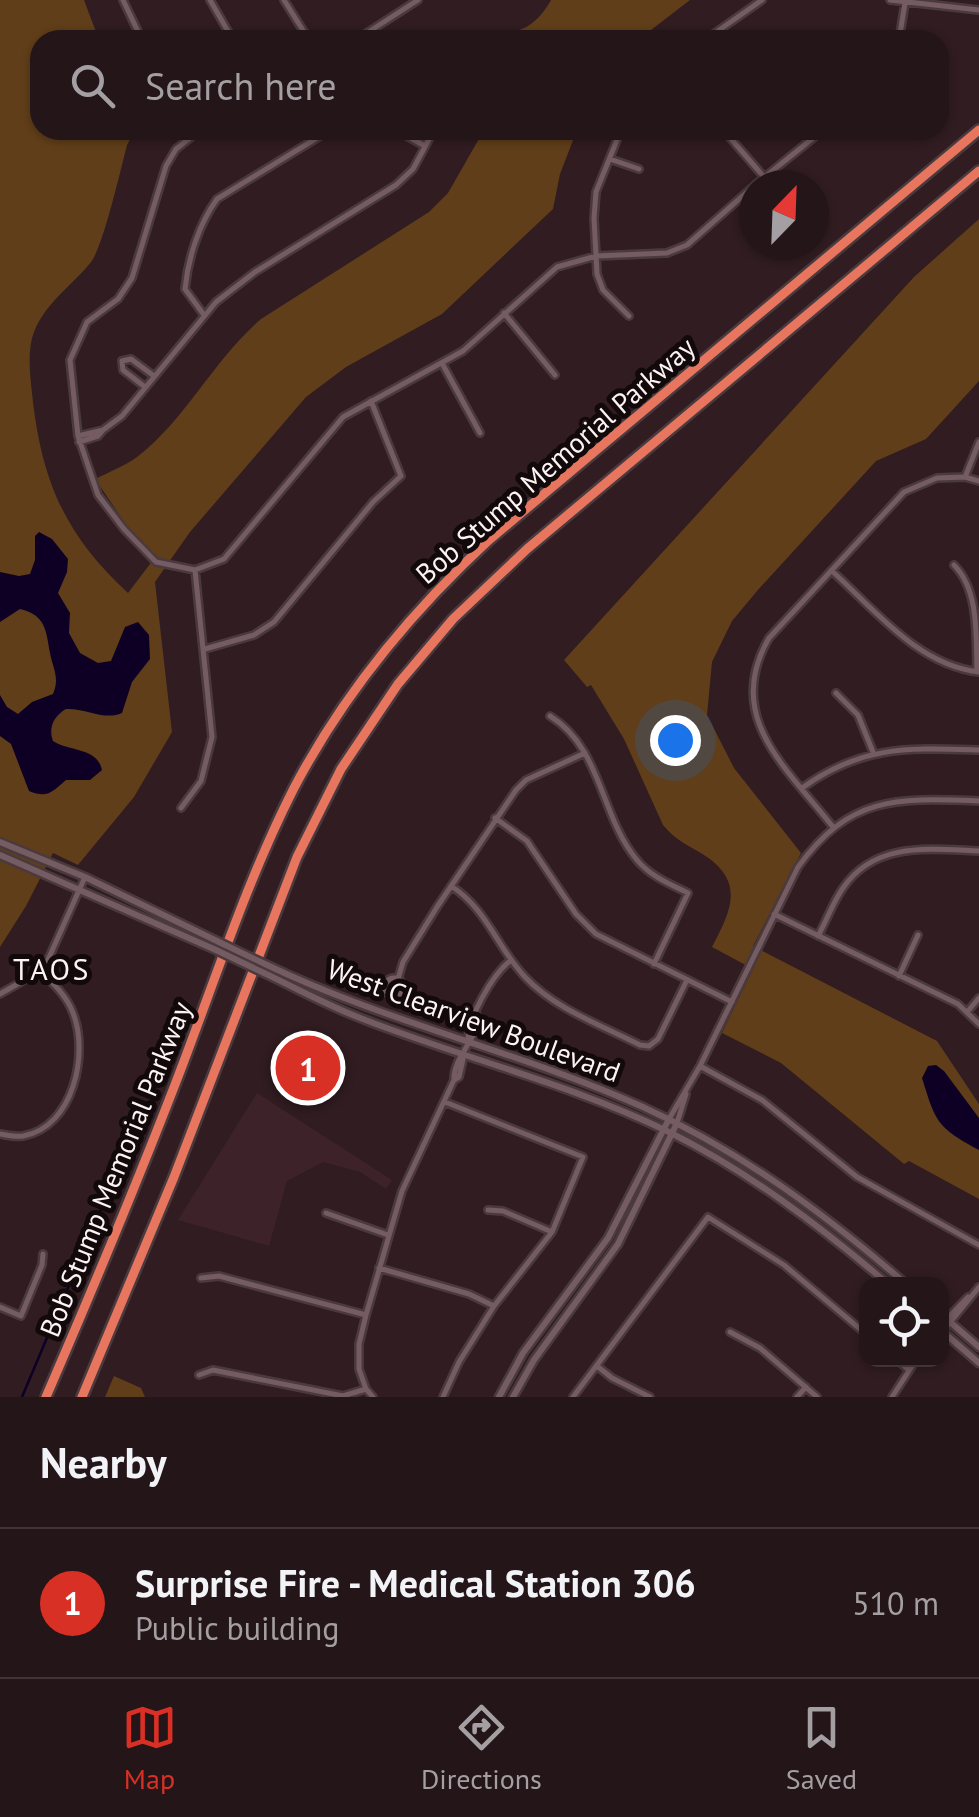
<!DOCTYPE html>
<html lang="en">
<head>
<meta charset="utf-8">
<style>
	body { margin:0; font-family:"PT Sans",sans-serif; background:#302226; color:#f1f3f6 }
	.controls { position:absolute; right:30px; bottom:30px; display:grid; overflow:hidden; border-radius:20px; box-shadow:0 2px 8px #0004 }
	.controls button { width:90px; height:90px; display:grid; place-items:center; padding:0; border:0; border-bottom:2px solid #413438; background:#241519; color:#f1f3f6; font:50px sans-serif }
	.compass { position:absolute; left:739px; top:170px; width:90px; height:90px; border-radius:50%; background:#241519; box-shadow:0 2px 8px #0004; rotate:23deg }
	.you { position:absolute; left:675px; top:740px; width:35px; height:35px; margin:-25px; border:8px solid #fff; border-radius:50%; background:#1a73e8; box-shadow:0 0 0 15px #1a73e833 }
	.badge { display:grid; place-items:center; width:65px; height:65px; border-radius:50%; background:#d93025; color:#fff; font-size:32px; font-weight:700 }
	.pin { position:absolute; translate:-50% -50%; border:5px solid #fff; box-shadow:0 2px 10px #0006 }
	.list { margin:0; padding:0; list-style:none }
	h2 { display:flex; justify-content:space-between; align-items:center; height:130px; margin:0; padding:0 40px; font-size:42px }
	h2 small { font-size:32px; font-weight:400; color:#a39fa2 }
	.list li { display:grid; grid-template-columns:65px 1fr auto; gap:30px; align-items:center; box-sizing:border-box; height:150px; padding:0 40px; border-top:2px solid #413438 }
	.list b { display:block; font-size:38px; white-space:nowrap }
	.list p { margin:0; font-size:32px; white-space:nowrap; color:#a39fa2 }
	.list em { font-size:32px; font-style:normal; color:#a39fa2 }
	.icon { flex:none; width:55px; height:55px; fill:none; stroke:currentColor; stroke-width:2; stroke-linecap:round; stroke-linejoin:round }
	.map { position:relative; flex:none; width:979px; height:1397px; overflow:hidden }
	.search { position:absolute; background:#241519; box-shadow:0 2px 8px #0004; left:30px; right:30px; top:30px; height:110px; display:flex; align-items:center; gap:25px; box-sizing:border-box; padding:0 35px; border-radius:30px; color:#a39fa2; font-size:38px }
	.sheet { height:280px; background:#241519 }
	nav { display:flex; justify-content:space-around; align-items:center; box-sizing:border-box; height:140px; border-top:2px solid #413438; background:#241519; font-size:28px; color:#a39fa2 }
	nav a { display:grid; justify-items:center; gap:5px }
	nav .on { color:#d93025 }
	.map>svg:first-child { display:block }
	.built { fill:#3d222a }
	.green { fill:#603e19 }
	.water { fill:#0e0025 }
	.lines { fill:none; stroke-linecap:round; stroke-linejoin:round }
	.stream { stroke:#0e0025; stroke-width:2.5 }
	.minor-casing { stroke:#4a3a3e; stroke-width:10 }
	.tertiary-casing { stroke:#4a3a3e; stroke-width:11 }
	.motorway-casing { stroke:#4a3a3e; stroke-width:14 }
	.minor { stroke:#745c62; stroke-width:5 }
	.tertiary { stroke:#745c62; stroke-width:6 }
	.motorway { stroke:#e8755e; stroke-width:9 }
	.tertiary-bridge-casing { stroke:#4a3a3e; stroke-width:11; stroke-linecap:butt }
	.tertiary-bridge { stroke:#745c62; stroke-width:6 }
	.labels { text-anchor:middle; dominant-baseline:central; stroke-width:10; stroke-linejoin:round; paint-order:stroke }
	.street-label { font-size:28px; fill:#fdf2f4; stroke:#12090b }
	.neighbourhood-label { font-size:30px; letter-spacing:2.5px; fill:#fdf2f4; stroke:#12090b }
</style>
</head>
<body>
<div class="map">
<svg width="979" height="1397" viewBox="0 0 979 1397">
	<rect width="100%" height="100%" fill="#301c21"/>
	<path class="built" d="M257,1093l135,87 -6,9 -26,-17 -37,-10 -36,19 -18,65 -91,-26z"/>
	<path class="green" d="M0,0h84l15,40h-59v90h95l-8,15c-6,23 -24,102 -36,117 -19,24 -45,40 -57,70 -7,18 -4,42 -2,61 9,86 32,141 96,200l28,-37 -29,-30 -32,-47c14,-7 30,-13 42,-22 49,-38 77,-98 124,-138l168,-107 19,-19 36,-63h93l-17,44 -7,35 -111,105 -96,53 -40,30 -116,135 -35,50 17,150 -38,65 -56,68 -25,-12 -27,53 -26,41z
		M551,0h139l-52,40h-144l1,-9c25,6 44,-9 56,-31z
		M979,219v162l-53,58 -50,22 -119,130 -25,30 -20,41 -5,53 27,53 67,85 -48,93 184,95 42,63v95l-70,-38 -5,3 -123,-101 -59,-30 31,-64 -41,-22c17,-33 34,-63 -5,-90 -17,-11 -31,-16 -44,-32l-39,-86 -33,-54 -4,2 -23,-27 350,-383z
		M114,1376l27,12 4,9h-40z"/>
	<path class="water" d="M39,532l13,7 16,20 -1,13 -9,21 12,20 -1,20 11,20 18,10 13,-2 14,-34 13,-5 11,13 1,24 -18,23 -10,31c-17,8 -37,-5 -56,-4 -12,7 -18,18 -13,32 17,11 44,6 49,29l-12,10h-24c-13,11 -18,19 -37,11l-18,-47 -11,-8v-41l7,12 11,7 14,-12 21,-8c7,-16 0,-25 -3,-41 -4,-22 -4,-38 -30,-44l-20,13v-50l19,4 11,-2 5,-14v-24z
		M936,1065l8,6 35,47v32c-42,-23 -43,-27 -57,-72l6,-12z"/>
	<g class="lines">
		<path class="stream" d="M22,1397l89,-211"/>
		<g class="minor-casing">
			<path id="minor" d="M123,0l19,40
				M210,0l23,40
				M284,0l25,40
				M890,0l89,10
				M356,40l62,-40
				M705,40l57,-40
				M899,40l6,-37
				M200,130l-24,19 -10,17 -34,112 -14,21 -31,23 -17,38 8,76 20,59 26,34 32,33 39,8 29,-11 119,-142 120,-66 94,-84 39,-11 71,-3 20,-8 67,-59
				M396,130l29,16
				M621,130l-25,62 -2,26 3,56 6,16 26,26
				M726,133l38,44
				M610,159l29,10
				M755,185l68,-55
				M504,313l51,62
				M204,315l-19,-26c3,-31 14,-65 32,-90l113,-69
				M443,365l37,68
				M145,387l-22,-17 -1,-9 9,-2 23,17
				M103,430l19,-14 94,-114 39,-30 141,-87 17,-16 21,-39
				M78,436l25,-6 -5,6 -19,6
				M965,477l14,4
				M954,565c25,25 22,70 23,106
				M832,571c43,39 86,94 147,101
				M205,649l49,-14 20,-13 99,-120 28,-26 -30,-75
				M836,693l22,22 15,37
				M550,716c52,32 50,100 87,144 13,16 33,24 51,33l-34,71
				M802,788c60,-43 106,-40 177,-38
				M181,808l20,-27 11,-44 -17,-167
				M495,818l32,23 49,73 20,20 136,68
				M833,827c-46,-59 -110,-110 -64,-189l135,-146 33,-14 28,-1 14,-35
				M451,886c35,22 46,61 74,91 30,32 76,48 115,68l9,1 9,-7 29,-59
				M774,914l184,90 21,20
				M818,936c9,-16 15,-34 25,-48 32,-47 87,-39 136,-37
				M899,976l19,-41
				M385 987a9 9 0 1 1 18 0a9 9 0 1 1-18 0Z
				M398,979l5,-17 34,-55 79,-117 10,-10 59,-27
				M0,994l28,-16 19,-16 38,-85
				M968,1011l11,-13
				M468,1044c-2,-24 24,-69 43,-84
				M700,1066l62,34 95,77 122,68
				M454,1080c-1,-24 25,-40 23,-65
				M669,1119l31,-53 98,-199c52,-72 99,-69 181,-66
				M677,1123l9,-29
				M0,1134c7,1 16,3 23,2 51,-9 66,-83 50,-123 -6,-17 -20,-30 -34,-43
				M488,1210l15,1 49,21
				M326,1213l62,22
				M379,1268l90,26 25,12
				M201,1278l18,-2 147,39
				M0,1307l21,9 21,-51 1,-11
				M942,1324l26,-27
				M943,1331l36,-44
				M730,1332l30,16 57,49
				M897,1360l12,10
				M597,1366l15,12 38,19
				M199,1375l14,-5 130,26 23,-7
				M373,1397l-7,-8 -7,-20v-25l7,-29 36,-124 52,-111 5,-3 5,-22
				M443,1397l16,-35 35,-56 58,-74 31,-75 -138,-55
				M573,1397l135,-180 76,48 82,69
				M797,1397l9,-10
				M892,1397l24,-37"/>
		</g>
		<g class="tertiary-casing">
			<path id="tertiary" d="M0,842l85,35 134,65
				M0,855l216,95
				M267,965c121,58 254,87 376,142 99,45 182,107 263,177
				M264,973c34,16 68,35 104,48 99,38 205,64 301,111 80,40 151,94 219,152
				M942,1315l37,32
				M942,1331l37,32
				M499,1397l24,-44 85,-115 61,-119
				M513,1397l21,-37 84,-116 59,-121"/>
		</g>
		<g class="motorway-casing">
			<path id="motorway" d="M46,1397c45,-104 89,-209 130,-315 38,-98 70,-200 118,-294 50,-95 117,-176 195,-248l490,-410
				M82,1397l92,-220 123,-320 44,-88 57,-85 55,-65 74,-70 452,-378"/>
		</g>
		<use href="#minor" class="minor"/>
		<use href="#tertiary" class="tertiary"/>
		<use href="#motorway" class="motorway"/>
		<g class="tertiary-bridge-casing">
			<path id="tertiary-bridge" d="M219,942l48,23
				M216,950l48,23"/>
		</g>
		<use href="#tertiary-bridge" class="tertiary-bridge"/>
	</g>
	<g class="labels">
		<g class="street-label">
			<text transform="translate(555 460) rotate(-41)">Bob Stump Memorial Parkway</text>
			<text transform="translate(474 1020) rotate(20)">West Clearview Boulevard</text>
			<text transform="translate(115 1169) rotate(-68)">Bob Stump Memorial Parkway</text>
		</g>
		<g class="neighbourhood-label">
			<text x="52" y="968">TAOS</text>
		</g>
	</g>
</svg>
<div class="controls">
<button><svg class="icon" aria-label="locate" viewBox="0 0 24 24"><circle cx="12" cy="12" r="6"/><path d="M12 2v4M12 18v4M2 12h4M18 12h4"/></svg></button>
</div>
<svg class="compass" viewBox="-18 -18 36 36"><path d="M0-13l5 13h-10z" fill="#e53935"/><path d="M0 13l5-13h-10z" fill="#a39fa2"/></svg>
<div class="you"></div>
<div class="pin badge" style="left:308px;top:1068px">1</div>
<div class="search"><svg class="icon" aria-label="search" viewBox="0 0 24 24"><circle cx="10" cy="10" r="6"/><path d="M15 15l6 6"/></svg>Search here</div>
</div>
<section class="sheet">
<h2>Nearby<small></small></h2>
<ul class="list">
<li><span class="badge">1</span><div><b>Surprise Fire - Medical Station 306</b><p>Public building</p></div><em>510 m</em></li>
</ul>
</section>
<nav>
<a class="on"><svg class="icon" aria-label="map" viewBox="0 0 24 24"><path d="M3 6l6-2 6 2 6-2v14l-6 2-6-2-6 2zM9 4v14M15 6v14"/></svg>Map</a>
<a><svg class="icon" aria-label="directions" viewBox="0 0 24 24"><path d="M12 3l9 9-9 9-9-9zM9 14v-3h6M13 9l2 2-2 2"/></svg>Directions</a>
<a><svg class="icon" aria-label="saved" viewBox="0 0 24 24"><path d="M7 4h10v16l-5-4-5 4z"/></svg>Saved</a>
</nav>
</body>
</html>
